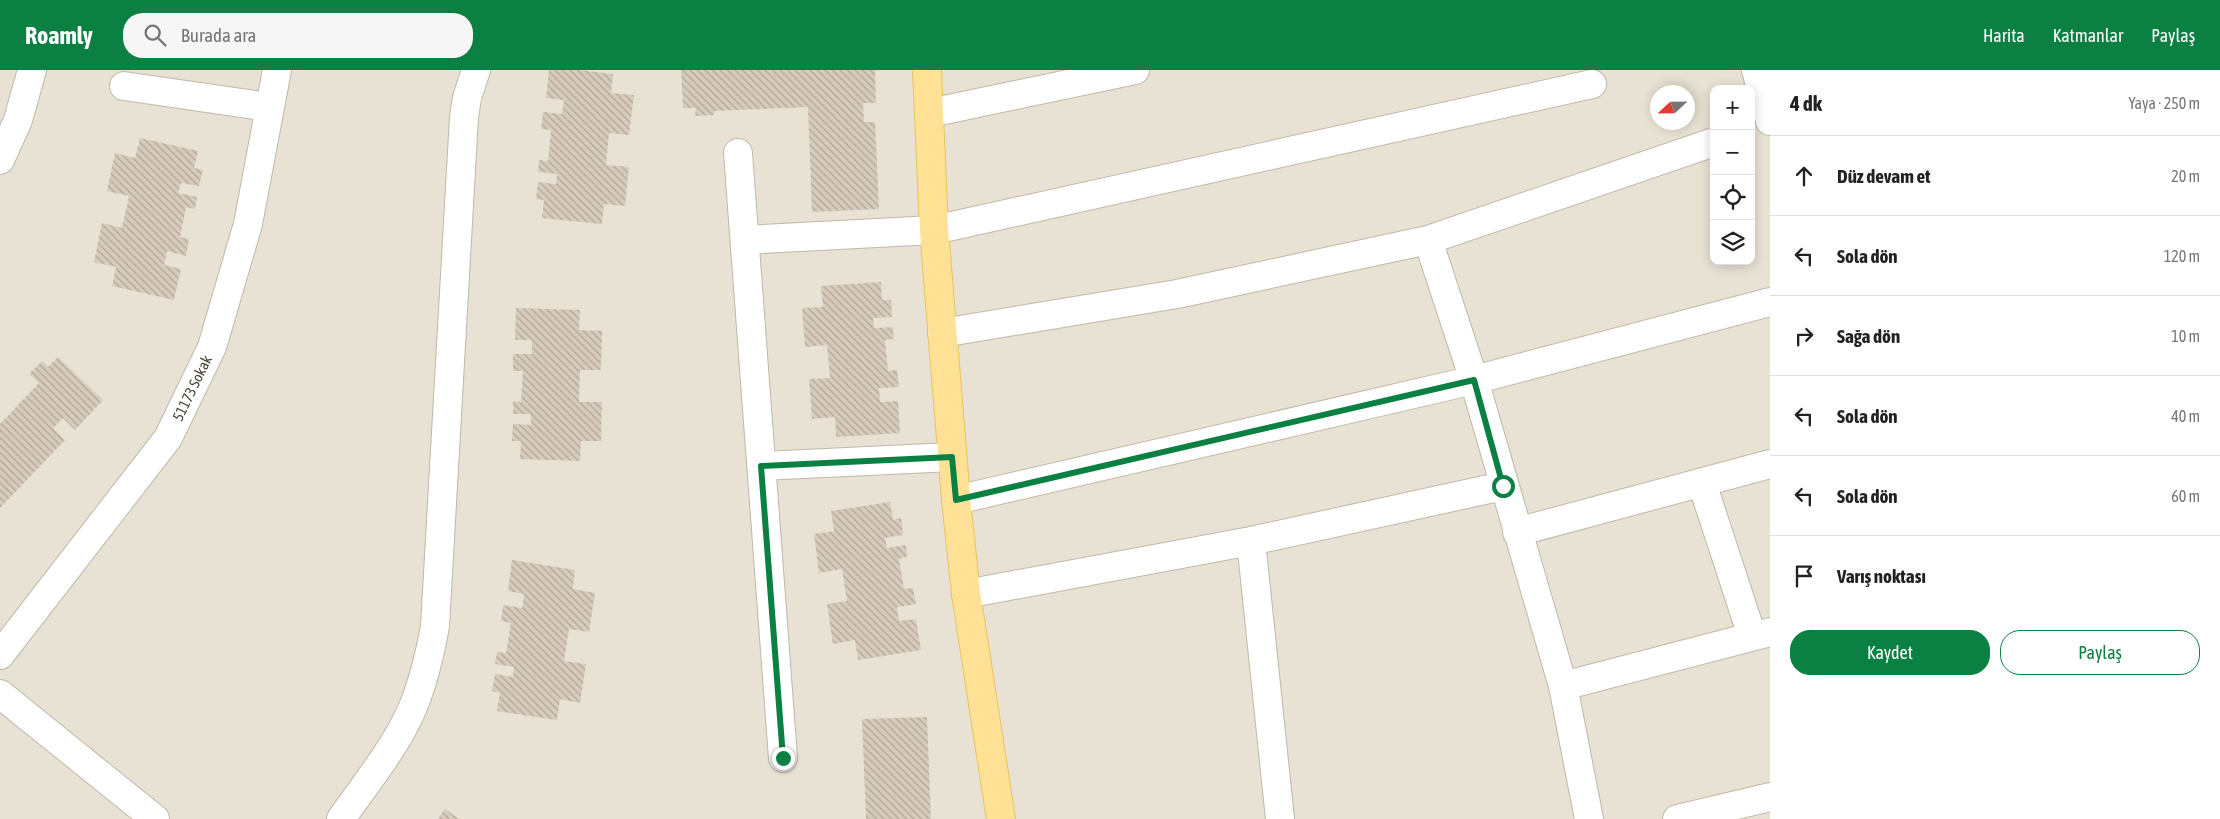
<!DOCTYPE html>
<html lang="tr">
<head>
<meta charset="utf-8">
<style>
	body { margin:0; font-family:"Asap Condensed",sans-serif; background:#f6f6f6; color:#222 }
	.controls { position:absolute; right:15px; top:15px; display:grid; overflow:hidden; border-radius:10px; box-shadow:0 2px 12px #0003 }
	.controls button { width:45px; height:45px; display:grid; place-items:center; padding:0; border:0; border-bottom:1px solid #e0e0e0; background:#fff; color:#222; font:25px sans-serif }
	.compass { position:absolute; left:1650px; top:15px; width:45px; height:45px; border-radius:50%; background:#fff; box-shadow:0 2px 12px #0003; rotate:248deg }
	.stop { position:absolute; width:15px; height:15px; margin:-11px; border:4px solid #0b8043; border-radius:50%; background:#fff }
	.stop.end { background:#0b8043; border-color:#fff; box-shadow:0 1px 5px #0008 }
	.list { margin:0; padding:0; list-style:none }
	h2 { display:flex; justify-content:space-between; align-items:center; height:65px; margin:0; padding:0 20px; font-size:21px }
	h2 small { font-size:16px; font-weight:400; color:#767676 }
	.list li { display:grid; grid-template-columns:32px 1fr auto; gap:15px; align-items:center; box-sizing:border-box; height:80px; padding:0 20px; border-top:1px solid #e0e0e0 }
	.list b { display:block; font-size:19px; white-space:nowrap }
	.list em { font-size:16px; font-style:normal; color:#767676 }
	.actions { display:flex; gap:10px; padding:15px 20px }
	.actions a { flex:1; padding:11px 0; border:1px solid #0b8043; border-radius:20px; text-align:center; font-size:18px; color:#0b8043 }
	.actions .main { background:#0b8043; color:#fff }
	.icon { flex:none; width:28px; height:28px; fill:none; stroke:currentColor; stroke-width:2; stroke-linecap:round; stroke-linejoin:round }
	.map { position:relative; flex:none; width:1770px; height:749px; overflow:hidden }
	header { display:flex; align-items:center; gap:30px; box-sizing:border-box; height:70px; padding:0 25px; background:#0b8043; color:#fff }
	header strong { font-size:24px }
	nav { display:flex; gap:28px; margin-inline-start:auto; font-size:18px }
	.search { width:350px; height:45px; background:#f6f6f6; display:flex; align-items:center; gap:12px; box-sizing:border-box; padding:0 18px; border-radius:20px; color:#767676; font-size:19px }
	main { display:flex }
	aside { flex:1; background:#fff }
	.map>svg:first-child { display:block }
	.residential { fill:#e8e2d4; fill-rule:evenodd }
	.building { fill:url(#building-back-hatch) }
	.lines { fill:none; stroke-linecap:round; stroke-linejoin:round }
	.minor-casing { stroke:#c0b8a8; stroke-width:30 }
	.major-casing { stroke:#eac15e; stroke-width:30 }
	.minor { stroke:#fff; stroke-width:28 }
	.major { stroke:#ffe195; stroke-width:28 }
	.route { stroke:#0b8043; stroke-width:6 }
	.labels { text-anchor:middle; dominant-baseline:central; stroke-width:4; stroke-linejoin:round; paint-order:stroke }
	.street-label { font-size:15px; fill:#484035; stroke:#fff }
</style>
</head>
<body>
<header>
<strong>Roamly</strong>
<div class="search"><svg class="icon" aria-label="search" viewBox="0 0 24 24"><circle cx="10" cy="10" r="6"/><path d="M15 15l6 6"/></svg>Burada ara</div>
<nav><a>Harita</a><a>Katmanlar</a><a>Paylaş</a></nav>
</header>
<main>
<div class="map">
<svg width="1770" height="749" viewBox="0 0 1770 749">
	<defs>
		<pattern id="building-back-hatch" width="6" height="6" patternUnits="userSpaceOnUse" patternTransform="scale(1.25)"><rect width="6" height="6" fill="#d7ccbb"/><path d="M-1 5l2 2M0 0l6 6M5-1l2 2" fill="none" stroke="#b0a799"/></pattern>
	</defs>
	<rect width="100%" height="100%" fill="#f4f0e6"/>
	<path class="residential" d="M0,0h1770v749h-1770zM1714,19h37v172h-37zM1658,22h30v30h-30z"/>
	<path class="building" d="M549,0h30l34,4 -2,19 23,2 -5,40 -20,-2 -3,32 23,2 -4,39 -21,-2 -2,20 -60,-6 2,-18 -8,-1 2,-17 18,2 1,-10 -19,-2 1,-12 9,1 3,-31 -10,-1 2,-17 19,2 2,-14 -18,-2z
		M681,0h194l1,33h-13l1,19h11l4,87 -67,3 -4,-105 -94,4v4l-19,1 1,-8h-13z
		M140,68l58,13 -4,17 9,2 -4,16 -18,-3 -3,10 19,4 -2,12 -9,-2 -6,30 9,2 -3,17 -19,-5 -3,14 17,4 -7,31 -62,-14 4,-19 -22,-5 8,-39 20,5 7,-32 -22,-5 8,-38 20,5z
		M881,212l1,18h9l1,17 -19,1 1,10 19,-1 1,12 -9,1 3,31 9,-1 2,17 -20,1 1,14 18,-1 2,32 -64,4 -1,-20 -23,2 -3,-40 21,-1 -3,-33 -22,2 -3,-39 21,-1 -2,-21z
		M516,238l64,2 -1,20 23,1 -1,39h-21l-1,32h23l-1,39h-20l-1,20 -60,-2 1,-18h-9l1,-17 18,1v-11h-18v-13l8,1 2,-31h-10v-17h19v-14h-17z
		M58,287l45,43 -28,30 -12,-12 -10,10 12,12 -65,68v-84l39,-41 -10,-9 13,-13 6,6z
		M890,432l3,18 8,-2 2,17 -18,3 2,10 19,-3 1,12 -8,2 5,30 9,-1 3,16 -19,3 2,14 17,-2 5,31 -63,10 -3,-20 -22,4 -6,-40 20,-3 -5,-32 -23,4 -5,-39 20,-3 -3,-20z
		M512,490l63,10 -2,19 22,4 -6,39 -20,-3 -5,32 22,3 -6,39 -20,-4 -3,21 -60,-9 3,-18 -8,-2 3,-17 18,3 1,-10 -19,-3 2,-12 9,1 5,-30 -10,-2 2,-16 19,3 2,-14 -16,-3z
		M927,647l4,102h-65l-4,-100z
		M445,739l14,10h-21z"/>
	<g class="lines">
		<g class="minor-casing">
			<path id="minor" d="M1756,0l14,51
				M124,16l145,21
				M930,43l205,-43
				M738,83l45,605
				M0,90l18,-40 14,-50
				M745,170l189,-10 658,-146
				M1428,170l46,140 89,306 26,133
				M942,263l235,-39 251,-54 286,-98
				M761,396l191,-9
				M1702,413l50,153
				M956,430l518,-120 296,-78
				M1517,462l253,-68
				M1251,471l29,278
				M966,524l285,-53 252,-55
				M0,585l168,-217 44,-91 36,-123 29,-154
				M1563,616l207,-54
				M0,624l155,125
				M341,749c25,-36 55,-72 72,-112 11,-27 17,-53 22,-81l29,-509 3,-19 9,-28
				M1677,749l93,-22"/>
		</g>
		<g class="major-casing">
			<path id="major" d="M927,0l7,160 22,270 10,94 35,225"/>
		</g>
		<use href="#minor" class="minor"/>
		<use href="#major" class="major"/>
	</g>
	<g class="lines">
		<path class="route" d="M783,688l-22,-292 191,-9 4,43 518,-120 29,106"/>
	</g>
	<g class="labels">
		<g class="street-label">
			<text transform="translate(192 318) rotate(-64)">51173 Sokak</text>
		</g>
	</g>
</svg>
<div class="controls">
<button>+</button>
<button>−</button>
<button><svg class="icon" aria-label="locate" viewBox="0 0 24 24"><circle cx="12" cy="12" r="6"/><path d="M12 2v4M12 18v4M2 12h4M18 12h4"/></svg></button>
<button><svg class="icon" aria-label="layers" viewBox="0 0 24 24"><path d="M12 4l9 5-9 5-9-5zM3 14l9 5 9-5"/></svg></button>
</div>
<svg class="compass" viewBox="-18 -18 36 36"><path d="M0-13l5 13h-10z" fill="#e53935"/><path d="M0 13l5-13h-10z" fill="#767676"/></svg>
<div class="stop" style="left:1503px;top:416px"></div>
<div class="stop end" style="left:783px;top:688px"></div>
</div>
<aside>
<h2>4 dk<small>Yaya · 250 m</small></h2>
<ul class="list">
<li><svg class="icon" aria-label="ahead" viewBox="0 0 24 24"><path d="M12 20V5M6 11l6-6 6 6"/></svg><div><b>Düz devam et</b></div><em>20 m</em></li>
<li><svg class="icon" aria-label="left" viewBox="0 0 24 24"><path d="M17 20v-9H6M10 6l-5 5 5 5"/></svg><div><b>Sola dön</b></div><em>120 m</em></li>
<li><svg class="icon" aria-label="right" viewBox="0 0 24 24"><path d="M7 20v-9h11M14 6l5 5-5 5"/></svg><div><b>Sağa dön</b></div><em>10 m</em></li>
<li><svg class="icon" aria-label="left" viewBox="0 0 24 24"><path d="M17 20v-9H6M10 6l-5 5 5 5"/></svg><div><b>Sola dön</b></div><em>40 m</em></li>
<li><svg class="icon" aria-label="left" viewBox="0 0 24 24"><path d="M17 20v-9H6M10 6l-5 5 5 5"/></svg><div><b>Sola dön</b></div><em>60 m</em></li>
<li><svg class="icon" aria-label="arrive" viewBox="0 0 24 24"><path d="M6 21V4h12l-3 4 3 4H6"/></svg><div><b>Varış noktası</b></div></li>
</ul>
<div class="actions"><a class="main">Kaydet</a><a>Paylaş</a></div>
</aside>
</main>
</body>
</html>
